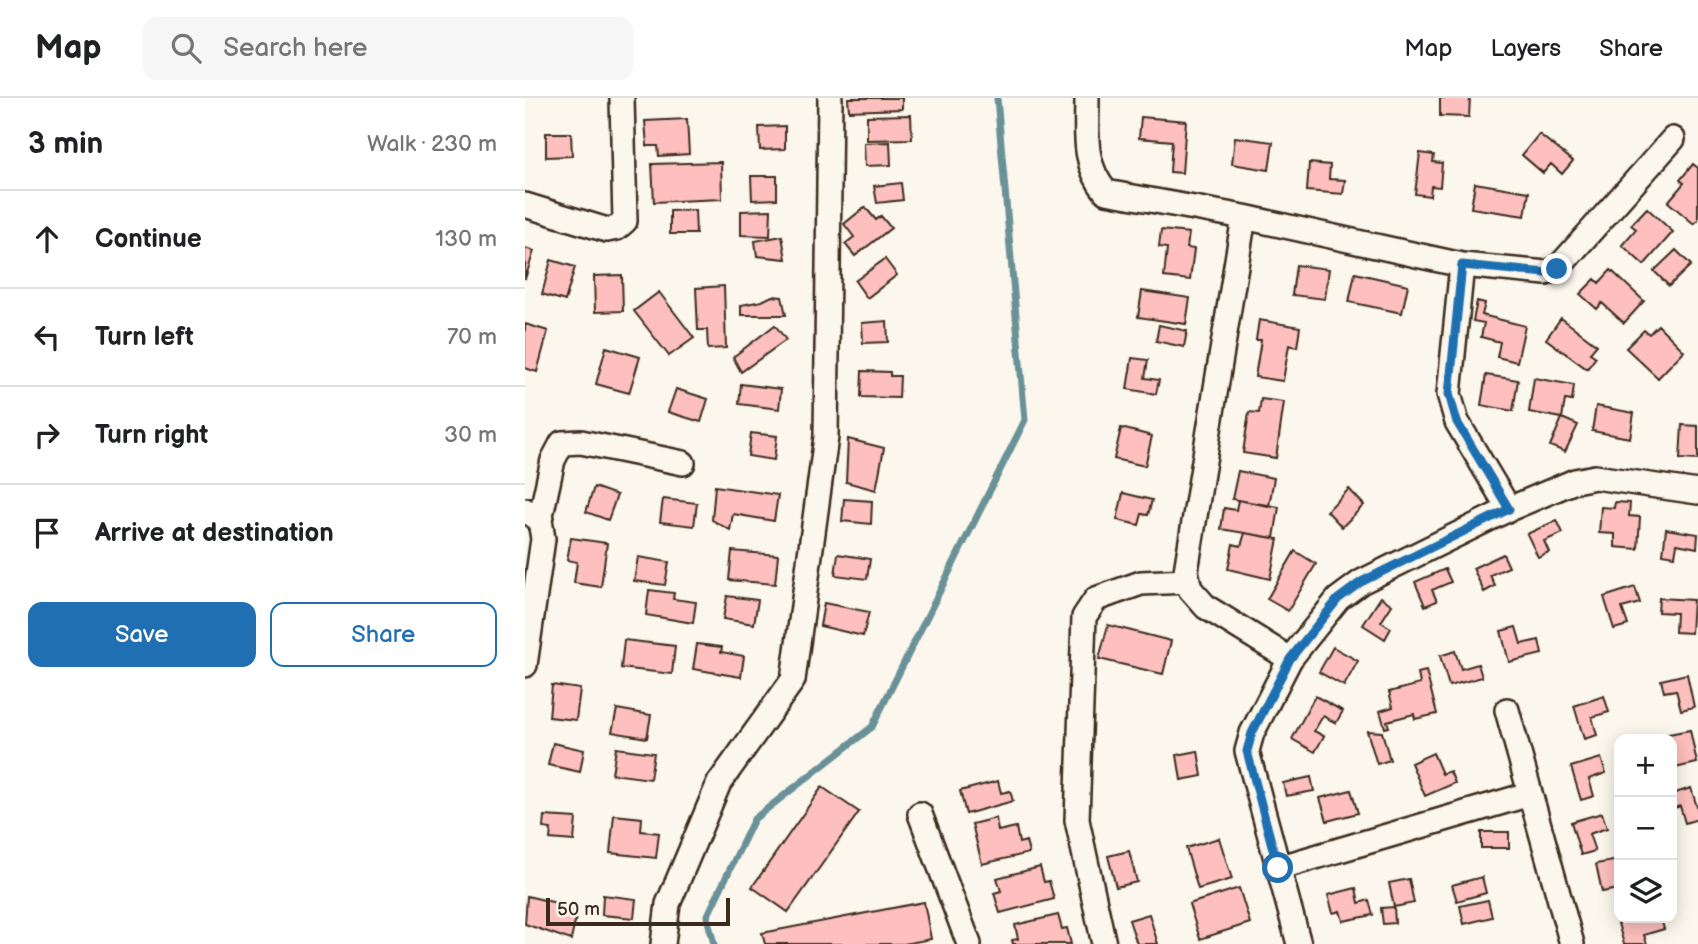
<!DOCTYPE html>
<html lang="en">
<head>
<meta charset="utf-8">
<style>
	body { margin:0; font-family:"Balsamiq Sans",sans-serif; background:#f6f6f6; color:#202124 }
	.controls { position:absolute; right:21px; bottom:21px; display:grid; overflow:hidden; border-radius:14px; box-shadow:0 4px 18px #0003 }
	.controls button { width:63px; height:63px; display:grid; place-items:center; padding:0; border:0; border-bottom:2px solid #e0e0e0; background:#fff; color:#202124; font:35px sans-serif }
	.scale { position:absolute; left:21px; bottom:18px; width:184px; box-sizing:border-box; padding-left:7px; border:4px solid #3b2a1e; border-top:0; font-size:19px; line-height:24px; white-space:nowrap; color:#3b2a1e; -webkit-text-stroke:5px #fbf7ec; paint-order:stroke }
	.stop { position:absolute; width:21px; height:21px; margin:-16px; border:5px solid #1f6fb2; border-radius:50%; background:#fff }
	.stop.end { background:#1f6fb2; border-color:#fff; box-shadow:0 2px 7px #0008 }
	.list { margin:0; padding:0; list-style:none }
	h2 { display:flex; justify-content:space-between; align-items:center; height:91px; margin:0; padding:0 28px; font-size:30px }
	h2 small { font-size:23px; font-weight:400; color:#757577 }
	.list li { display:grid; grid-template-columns:46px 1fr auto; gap:21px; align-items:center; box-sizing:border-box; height:98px; padding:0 28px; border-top:2px solid #e0e0e0 }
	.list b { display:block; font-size:26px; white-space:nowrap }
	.list em { font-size:23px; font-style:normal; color:#757577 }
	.actions { display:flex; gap:14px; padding:21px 28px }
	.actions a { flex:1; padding:16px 0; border:2px solid #1f6fb2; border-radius:14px; text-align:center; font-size:24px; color:#1f6fb2 }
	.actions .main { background:#1f6fb2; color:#fff }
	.icon { flex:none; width:38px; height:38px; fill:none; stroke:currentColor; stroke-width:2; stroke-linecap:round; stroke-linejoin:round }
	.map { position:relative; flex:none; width:1173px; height:846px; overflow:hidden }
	header { display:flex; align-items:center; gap:42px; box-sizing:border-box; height:98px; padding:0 35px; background:#fff; border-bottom:2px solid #e0e0e0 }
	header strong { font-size:33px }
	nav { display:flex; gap:38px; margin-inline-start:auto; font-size:24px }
	.search { width:490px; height:63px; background:#f6f6f6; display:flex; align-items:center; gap:18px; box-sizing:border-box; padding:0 24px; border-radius:14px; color:#757577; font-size:26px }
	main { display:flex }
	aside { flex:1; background:#fff }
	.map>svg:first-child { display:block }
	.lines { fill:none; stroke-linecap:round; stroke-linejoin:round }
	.stream { stroke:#6a9198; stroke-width:7 }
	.building { fill:#fdc0be; stroke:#3b2a1e; stroke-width:2 }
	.street-casing { stroke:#3b2a1e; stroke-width:28 }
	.street { stroke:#fbf7ec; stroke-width:23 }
	.route { stroke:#1f6fb2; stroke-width:9 }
</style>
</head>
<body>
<header>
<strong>Map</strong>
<div class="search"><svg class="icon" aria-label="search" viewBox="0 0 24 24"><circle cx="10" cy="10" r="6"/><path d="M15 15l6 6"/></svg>Search here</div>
<nav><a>Map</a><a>Layers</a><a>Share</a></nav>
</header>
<main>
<aside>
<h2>3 min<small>Walk · 230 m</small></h2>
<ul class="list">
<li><svg class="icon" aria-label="ahead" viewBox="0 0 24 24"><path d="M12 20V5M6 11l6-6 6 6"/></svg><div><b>Continue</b></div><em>130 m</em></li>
<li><svg class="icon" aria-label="left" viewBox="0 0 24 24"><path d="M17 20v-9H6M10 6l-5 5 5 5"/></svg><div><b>Turn left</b></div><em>70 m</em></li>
<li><svg class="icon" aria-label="right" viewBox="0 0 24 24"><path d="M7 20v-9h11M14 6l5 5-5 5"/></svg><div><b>Turn right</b></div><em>30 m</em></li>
<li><svg class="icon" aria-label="arrive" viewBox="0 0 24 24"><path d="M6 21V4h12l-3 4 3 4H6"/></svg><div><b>Arrive at destination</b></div></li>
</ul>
<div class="actions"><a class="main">Save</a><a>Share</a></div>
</aside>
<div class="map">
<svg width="1173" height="846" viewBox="0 0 1173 846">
	<rect width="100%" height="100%" fill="#fbf7ec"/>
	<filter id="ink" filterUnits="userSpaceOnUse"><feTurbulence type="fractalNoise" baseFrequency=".0143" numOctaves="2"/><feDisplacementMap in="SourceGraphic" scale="14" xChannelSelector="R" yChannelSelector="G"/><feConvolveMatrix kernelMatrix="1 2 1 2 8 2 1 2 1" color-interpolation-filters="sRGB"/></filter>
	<g filter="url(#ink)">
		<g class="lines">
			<path class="stream" d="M189,846l-7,-27 47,-98 118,-92 153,-307 -28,-322"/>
		</g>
		<path class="building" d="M323,0h54v11l-53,2z
			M915,0h30l-1,19 -29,-1z
			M386,17l1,24 -45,1v-24z
			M616,19l45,4 -4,52 -12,-1 2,-31 -33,-3z
			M162,21l2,35 -30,2 -1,-10h-11l-2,-25z
			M260,28v23l-25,1 -1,-23z
			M21,35h25l1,23 -26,1z
			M1014,36l34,27 -11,13 -11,-10 -8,9 -21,-18z
			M710,39l38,5 -4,28 -37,-6z
			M365,44l1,23 -26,1 -1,-23z
			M895,55l14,2 -1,7 9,1 -2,24 -9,-1 -1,10 -15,-2z
			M196,64l1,37 -68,3 -2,-38z
			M784,65l21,2 -1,14 16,1 -2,14 -36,-3z
			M1168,66l5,4v52l-4,4 -26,-22 16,-19 -4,-3z
			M226,78h26v23l-25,1z
			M376,85l2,17 -26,3 -3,-17z
			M950,85l54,9 -4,24 -54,-8z
			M340,109l11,13 5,-4 10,12 -36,28 -10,-12 9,-7 -10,-13z
			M1122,110l26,24 -29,33 -22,-20 14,-16 -5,-4z
			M170,112l1,24h-26v-23z
			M246,112l-1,26 -29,-1v-24z
			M636,132l28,3 -2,15 7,1 -4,31 -26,-3 3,-29 -8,-1z
			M257,138l4,23 -29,-3 -2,-15z
			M0,150l9,3 -9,28z
			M1151,152l15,15 -22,21 -15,-15z
			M360,161l12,16 -30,23 -12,-17z
			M26,162l24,7 -10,34 -23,-7z
			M771,167l33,4 -4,30 -33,-4z
			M1086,172l33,31 -20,22 -22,-20 -5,6 -17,-15 15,-15 4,4z
			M830,175l53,12 -6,28 -53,-11z
			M97,177l1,36 -28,1 -1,-36z
			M199,188l2,62 -18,1 -1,-19h-9l-2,-42z
			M617,193l48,7 -4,26 -48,-7z
			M134,194l35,46 -25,18 -35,-45z
			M247,198l10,1 4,18h-45v-10l21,-4z
			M952,203l8,2 -3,12 43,11 -8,36 -20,-5 3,-15 -19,-5 3,-14 -11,-2z
			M1036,220l36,27 -7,8 6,4 -9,12 -41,-30z
			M734,222l41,7 -3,20 -8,-2 -6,36 -28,-4 6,-37h-5z
			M362,223l1,21 -25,1 -1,-20z
			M0,226l23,7 -11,41 -12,-4z
			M250,227l11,15 -45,32 -8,-15z
			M634,227l28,6 -3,16 -28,-6z
			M1133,227l26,26 -26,27 -32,-30 18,-18 5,4z
			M81,249l34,10 -11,36 -33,-9z
			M607,260l16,2 -3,18 14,2 -3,14 -29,-5z
			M337,273l28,1v4h10l-1,22 -38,-1z
			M961,277l32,5 -5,31 -32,-6z
			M1009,280l40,7 -2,16 -7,-1 -3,18 -33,-6z
			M216,286l40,5 -2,20 -40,-5z
			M151,291l32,10 -7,23 -33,-10z
			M736,301l23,3 -8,56 -33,-5 6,-41 10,1z
			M1071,308l38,7 -4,25 -38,-7z
			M1037,320l16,7 -13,27 -15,-6z
			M1157,327l16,1v34l-18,-1z
			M596,330l31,8 -7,30 -31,-7z
			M226,335l26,3 -3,24 -26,-4z
			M323,341l36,9 -8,42 -30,-8z
			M713,373l36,7 -5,28 -37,-7z
			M190,388l63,9 -4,26 -41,-7 -3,16 -18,-10z
			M69,389l23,8 -9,25 -22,-8z
			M824,391l15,16 -22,22 -15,-16z
			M598,395l29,7 -4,15 -6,-1 -3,11 -22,-5z
			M138,401l34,4 -3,23 -34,-4z
			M319,401l28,2 -1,23 -29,-3z
			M713,402l41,7 -5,31 -53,-9 3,-21 12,2z
			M1090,404l15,1 -1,13 11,1 -2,32 -23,-2v-13l-16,-1 2,-26 13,1z
			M1032,422l6,13 -19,8 5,11 -11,5 -11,-23z
			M1141,431l32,5 -1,14 -20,-4 -2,12 -12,-2z
			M720,435l33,6 -8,40 -42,-10 5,-25 8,2z
			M46,440l36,5 -6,44 -27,-4 3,-21 -10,-2z
			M207,453l46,4 -3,29 -46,-4z
			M770,453l21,13 -28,47 -21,-12z
			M313,456l32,5 -3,20 -32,-4z
			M978,456l6,13 -19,8 5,11 -11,6 -11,-24z
			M113,459l31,5 -4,23 -31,-4z
			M920,471l6,13 -19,8 5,11 -12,5 -10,-24z
			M1110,489l5,16 -18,5 6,17 -14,4 -10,-32z
			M124,492l25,3 -1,6 23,3 -3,21 -47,-8z
			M202,498l31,4 -4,24 -31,-5z
			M856,499l11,8 -11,17 10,6 -6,11 -22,-14z
			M1134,500l34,2 -2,33 -16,-1 1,-19 -18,-1z
			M299,505l45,9 -6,24 -43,-10z
			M583,527l63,16 -8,33 -64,-15z
			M991,529l5,17 18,-4 3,14 -33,8 -8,-31z
			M99,542l51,6 -3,28 -51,-6z
			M172,546l25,3 -1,5 23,4 -3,21 -48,-8z
			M808,549l25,14 -14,25 -25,-14z
			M930,553l6,18 17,-5 4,13 -33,9 -9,-30z
			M901,573l11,43 -22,5 -1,-5 -27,7 2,6 -4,1 -5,-17 13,-4 -4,-15 31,-8 -2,-11z
			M1162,576l7,33 -13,3 -5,-20 -12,2 -3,-12z
			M27,587l28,4 -4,31 -27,-3z
			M790,598l28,15 -7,12 -13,-7 -9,15 10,5 -9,16 -23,-13z
			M1079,598l5,16 -17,5 5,18 -13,4 -10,-33z
			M92,611l34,6 -4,23 -35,-6z
			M1165,632l7,33 -22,5 -3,-29h-13l-1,-3z
			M842,633l15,1 8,28 -13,4z
			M28,645l31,7 -4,22 -32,-7z
			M91,650l38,5 -4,26 -38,-5z
			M673,653l4,25 -21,4 -4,-25z
			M908,655l9,21 8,-3 5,12 -30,13 -14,-33z
			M1076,660l5,15 -17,6 5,17 -13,4 -10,-33z
			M786,679l3,14 -28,5 -3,-13z
			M473,683l3,12 9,-2 3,10 -47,13 -6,-23z
			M297,689l37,25 -71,100 -36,-25z
			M1166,690l7,22v9l-13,4 -5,-17 -8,3v-15z
			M826,692l7,23 -31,8 -7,-23z
			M1077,715l5,15 -18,6 6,17 -14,4 -10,-33z
			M89,717l28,3 -1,13 18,2 -3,25 -46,-5z
			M19,718l32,2 -2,23 -24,-2 1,-10 -8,-1z
			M471,720l2,13 18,-4 3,16 7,-2 3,12 -47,11 -10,-40z
			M956,734h28v16h-28z
			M694,740l13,41 -34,10 -12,-41z
			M604,753l8,31 -21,5 -8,-31z
			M1094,762v29l-17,3 -6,-28z
			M515,769l4,15 5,-1 5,18 -54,14 -6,-20 7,-2 -4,-13z
			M957,779l4,16 -29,8 -5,-16z
			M884,781l5,24 -20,4 -5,-24z
			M714,790l11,35 -50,16 -11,-35z
			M831,790l3,15 10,-3 4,15 -30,6 -3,-10 -7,2 -5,-18z
			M78,797l33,4 -2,19 -32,-3z
			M2,798l51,12 -7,32 -46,-16z
			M963,802l4,17 -28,7 -4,-18z
			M399,804l7,37 -27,5h-139l-3,-11z
			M869,809l1,16 -12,1 -2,-16z
			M624,816l9,30h-21l-8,-24z
			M533,817l4,14 5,-1 4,16h-58l-1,-4 6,-1 -3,-14z
			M1100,820h36l3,11 -20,6 3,9h-23l-7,-24z"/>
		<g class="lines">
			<g class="street-casing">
				<path id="street" d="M562,0c0,35 -5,65 19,94l138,25 218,48 84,8 11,-4 116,-130
					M0,107l82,25 10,-2 8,-7 -3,-123
					M719,119l-58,354 4,18 16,18 84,52
					M937,167l-13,129 8,28 52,87
					M0,412l15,10 3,19 -18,126
					M15,422l13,-60 9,-17 19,-1 102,21
					M982,612l65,234
					M395,716l49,130
					M753,770l252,-74
					M138,846l5,-40 51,-121 74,-103 33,-243 4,-339
					M579,846l-27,-124 7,-203 12,-18 45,-16 47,-2
					M774,846l-52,-193 5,-18 38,-74 48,-60 23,-17 148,-73 66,-28 20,-4 103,15"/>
			</g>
			<use href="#street" class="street"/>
		</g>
	</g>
	<g class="lines" filter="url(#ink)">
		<path class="route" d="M753,770l-31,-117 5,-18 38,-74 48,-60 23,-17 148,-73 -52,-87 -8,-28 13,-129 84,8 11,-4"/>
	</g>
</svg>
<div class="controls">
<button>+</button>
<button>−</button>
<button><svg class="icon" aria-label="layers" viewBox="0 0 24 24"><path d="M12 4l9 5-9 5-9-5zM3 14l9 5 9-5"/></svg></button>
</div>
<div class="scale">50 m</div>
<div class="stop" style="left:753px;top:770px"></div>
<div class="stop end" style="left:1032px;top:171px"></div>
</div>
</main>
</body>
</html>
